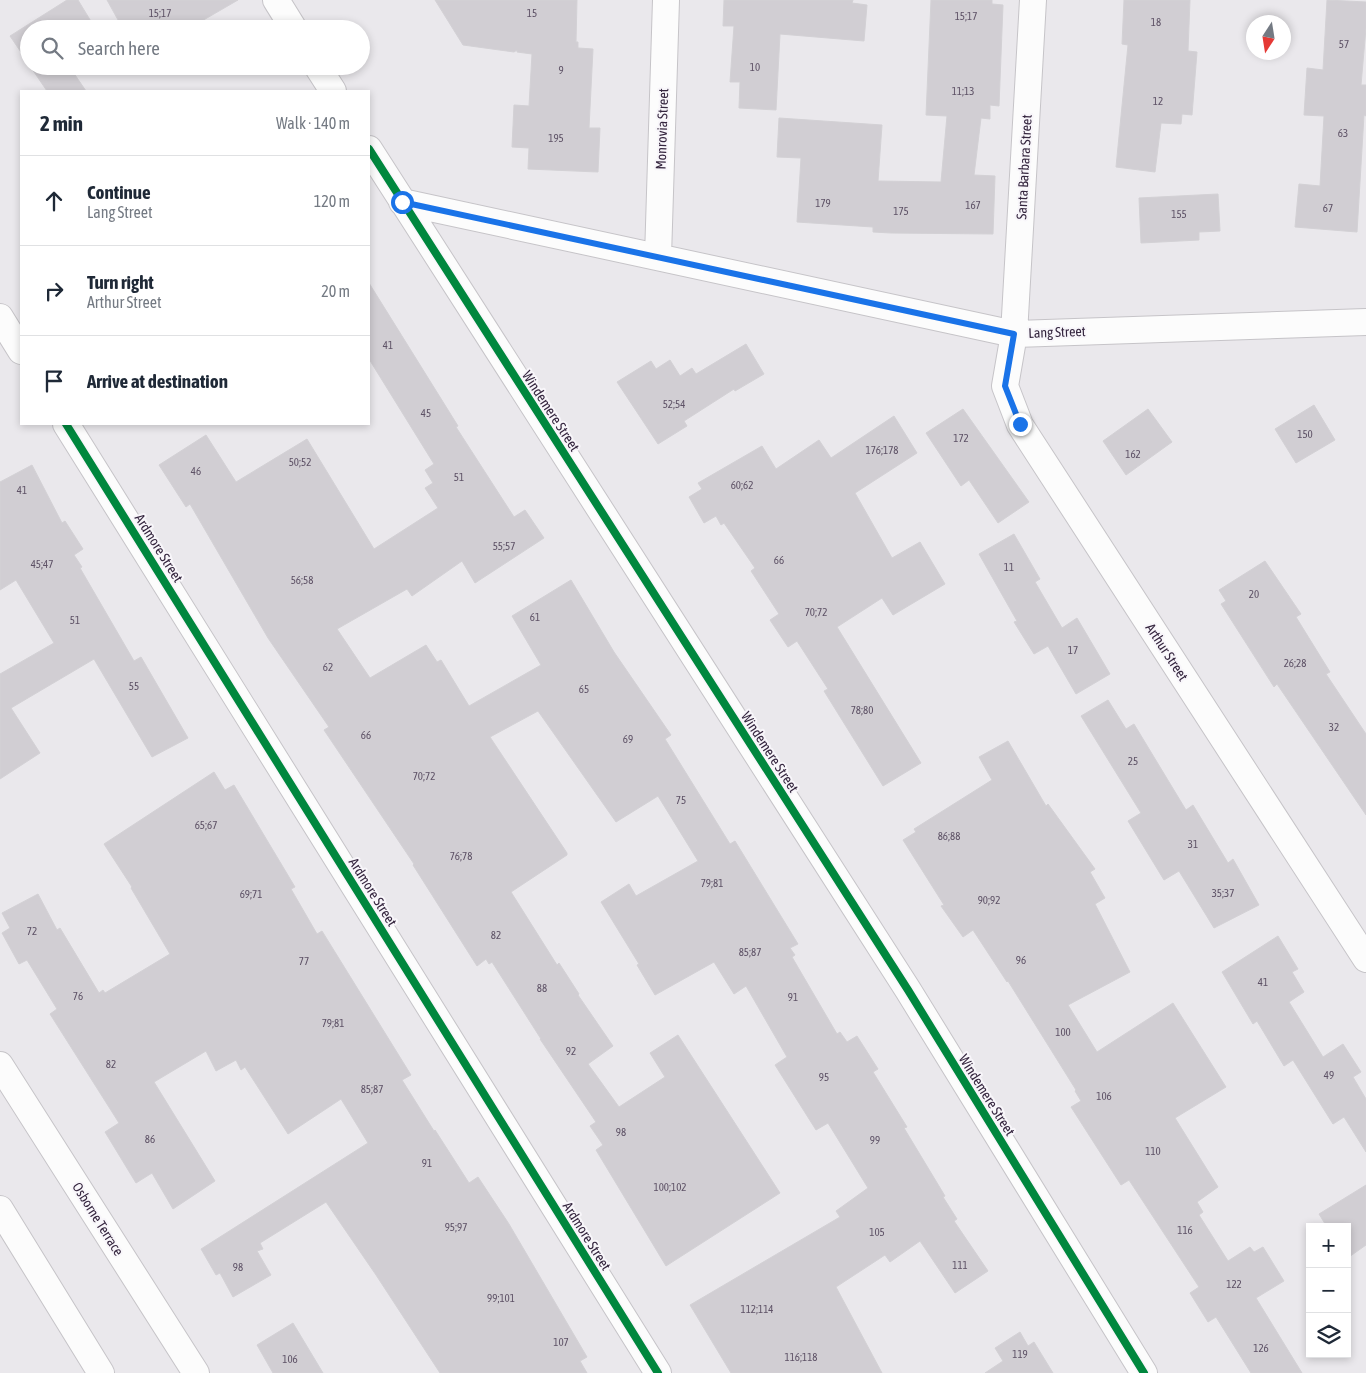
<!DOCTYPE html>
<html lang="en">
<head>
<meta charset="utf-8">
<style>
	body { margin:0; font-family:"Asap Condensed",sans-serif; background:#f6f6f7; color:#1f2937 }
	.controls { position:absolute; right:15px; bottom:15px; display:grid; overflow:hidden; border-radius:0px; box-shadow:0 2px 8px #0003 }
	.controls button { width:45px; height:45px; display:grid; place-items:center; padding:0; border:0; border-bottom:1px solid #e0e1e3; background:#fff; color:#1f2937; font:25px sans-serif }
	.compass { position:absolute; left:1246px; top:15px; width:45px; height:45px; border-radius:50%; background:#fff; box-shadow:0 2px 8px #0003; rotate:192deg }
	.stop { position:absolute; width:15px; height:15px; margin:-11px; border:4px solid #1a73e8; border-radius:50%; background:#fff }
	.stop.end { background:#1a73e8; border-color:#fff; box-shadow:0 1px 5px #0008 }
	.list { margin:0; padding:0; list-style:none }
	h2 { display:flex; justify-content:space-between; align-items:center; height:65px; margin:0; padding:0 20px; font-size:21px }
	h2 small { font-size:16px; font-weight:400; color:#747a83 }
	.list li { display:grid; grid-template-columns:32px 1fr auto; gap:15px; align-items:center; box-sizing:border-box; height:90px; padding:0 20px; border-top:1px solid #e0e1e3 }
	.list b { display:block; font-size:19px; white-space:nowrap }
	.list p { margin:0; font-size:16px; white-space:nowrap; color:#747a83 }
	.list em { font-size:16px; font-style:normal; color:#747a83 }
	.icon { flex:none; width:28px; height:28px; fill:none; stroke:currentColor; stroke-width:2; stroke-linecap:round; stroke-linejoin:round }
	.map { position:relative; flex:none; width:1366px; height:1373px; overflow:hidden }
	.search { position:absolute; background:#fff; box-shadow:0 2px 8px #0003; left:20px; top:20px; width:350px; height:55px; display:flex; align-items:center; gap:12px; box-sizing:border-box; padding:0 18px; border-radius:28px; color:#747a83; font-size:19px }
	.panel { position:absolute; background:#fff; box-shadow:0 2px 8px #0003; left:20px; top:90px; width:350px; height:335px; border-radius:0px }
	.map>svg:first-child { display:block }
	.building { fill:#d1ced3; stroke:#d3d1d5 }
	.lines { fill:none; stroke-linecap:round; stroke-linejoin:round }
	.minor-casing { stroke:#c6c4c8; stroke-width:28 }
	.minor { stroke:#fcfcfc; stroke-width:26 }
	.cycleway-casing { stroke:#f8f6fa; stroke-width:11 }
	.cycleway { stroke:#00873e; stroke-width:8 }
	.route { stroke:#1a73e8; stroke-width:6 }
	.labels { text-anchor:middle; dominant-baseline:central; stroke-width:4; stroke-linejoin:round; paint-order:stroke }
	.number-label { font-size:11px; fill:#5e5266 }
	.street-label { font-size:14px; fill:#35263f; stroke:#f8f6fa }
</style>
</head>
<body>
<div class="map">
<svg width="1366" height="1373" viewBox="0 0 1366 1373">
	<rect width="100%" height="100%" fill="#eae8ec"/>
	<path class="building" d="M67,0h11l14,23 -10,6h-53v35l-19,-28z
		M107,0h131l-50,29h-65z
		M435,0h142l-1,42h2v6l15,1 -4,79h11l-2,44 -70,-3 1,-21 -17,-1 2,-42 15,1 3,-52 -15,-2v-2l-3,2 -51,-7z
		M724,0h129l-1,3 15,2 -3,36 -84,-7 -4,76 -37,-2 1,-26h-10l4,-56h-11z
		M931,0h61v4l11,1 -4,101 -9,-1v14l-9,-1 -7,57 21,1 -2,58 -102,-1 -18,-1v-5l-76,-5 4,-64 -24,-1 2,-39 103,7 -4,56 63,1 6,-66 -21,-1z
		M1124,0h66l-2,51 9,1 -5,63 -10,-1 -1,10 -20,-1 -6,49 -39,-5 12,-122 -6,-1z
		M1327,0l39,2v26l-5,57h5v31l-2,-1 -7,117 -62,-5 4,-43 21,2 4,-70 -20,-1 3,-47 16,2z
		M30,66h39l17,25h-39z
		M1218,194l2,37 -21,1v8l-58,3 -2,-45z
		M369,283l89,143 -2,1 58,90 11,-7 19,28 -69,45 -13,-22 -50,35 -5,-7 -70,40 33,49 56,-33 11,17 4,-2 28,46 72,-41 -29,-49 59,-36 43,72 57,83 -6,4 65,105 5,-3 63,103 -8,4 5,7 -3,2 45,77 3,-2 7,10 10,-6 21,33 -5,3 34,55 -3,1 41,68 -2,1 14,22 -3,2 34,50 -33,22 -35,-52 -30,21 -5,-7 -49,32 46,86h-151l-41,-68 150,-88 -4,-6 32,-23 -40,-65 -12,7 -41,-65 12,-8 -41,-71 -12,8 -20,-32 -59,33 -18,-30 2,-1 -38,-62 28,-18 7,12 62,-35 -40,-65 -42,26 -78,-111 -48,26 77,116v2l-56,37 46,73 2,-2 20,31 -1,1 35,51 -25,18 31,43 46,-30 -15,-24 28,-18 102,158 -114,73 -70,-116 7,-5 -13,-19 6,-4 -56,-83h1l-49,-77 -3,2 -3,-5 -9,7 -64,-101 1,-1 -90,-134 5,-3 -61,-89 -78,-134 -4,3 -27,-42 47,-30 30,47 71,-43 67,110 64,-41 -13,-20 8,-5 -8,-13 9,-6 -65,-105z
		M746,344l18,30 -29,17 -1,-2 -50,32 3,5 -29,18 -41,-62 34,-21 5,8 14,-9 10,16 12,-8 4,6z
		M1314,405l21,35 -39,23 -21,-34z
		M963,409l66,93 -31,21 -29,-43 -8,6 -35,-53z
		M1148,409l24,33 -46,33 -23,-34z
		M894,416l23,37 -62,40 37,65 28,-16 25,42 -52,31 -11,-17 -45,29 84,136 -38,23 -59,-95 4,-2 -31,-48 -9,6 -18,-27 9,-6 -28,-43 4,-3 -31,-45 -3,2 -5,-9 -12,7 -15,-26 13,-8 -4,-6 64,-37 14,23 43,-29 12,18z
		M32,465l30,58 3,-2 18,28 -9,6 8,12 -2,1 54,93 7,-4 47,81 -36,19 -58,-98 -83,49 29,45 -40,26v-105l54,-31 -38,-63 -16,10v-108z
		M1014,534l26,45 -5,3 27,46 15,-10 33,56 -34,20 -28,-48 -14,8 -20,-32 3,-1 -38,-67z
		M1265,561l36,53 -5,3 34,55 -4,2 40,60v81l-89,-131 -3,3 -53,-83 5,-3 -7,-11z
		M1108,700l18,29 8,-5 52,86 7,-5 35,58 5,-4 26,46 -45,23 -35,-57 -15,9 -36,-59 13,-8 -60,-97z
		M1008,741l38,65 2,-2 47,65 -5,3 15,26 -10,6 35,68 -62,33 29,47 76,-49 53,84 -51,31 43,69 -21,15 6,10 -4,3 29,46 22,-14 4,5 9,-5 21,34 -28,17 46,75h-51l-35,-56 -8,5 -18,-29 9,-6 -70,-107 -8,5 -50,-78 10,-6 -6,-10 1,-1 -68,-109 -1,1 -34,-52 -10,7 -22,-31 3,-1 -41,-65 13,-8 -2,-3 78,-49 -13,-23z
		M214,772l11,18 9,-5 61,102 -4,2 26,45 5,-3 89,144 -9,5 32,51 1,-1 34,53 9,-6 31,47 78,133 -7,4 7,12h-147l-64,-98 -50,-73 -66,41 3,6 -6,2 14,24 -38,22 -13,-24 -4,2 -15,-26 167,-106 -27,-44 -53,35 -43,-67 -4,3 -5,-10 -20,11 -10,-20 -52,31 61,99 -42,28 -21,-36 -16,10 -31,-51 14,-9 -69,-109 7,-5 -30,-49 -8,4 -17,-31 8,-5 -8,-15 36,-19 19,36 3,-2 39,65 4,-3 2,3 65,-39 -39,-66 1,-1 -28,-43z
		M1278,936l20,33 -6,3 12,20 -15,10 34,55 20,-13 18,28 -8,5 13,22v53l-22,-35 -11,7 -40,-64 -9,6 -27,-45 -4,3 -31,-52z
		M1366,1185v60l-17,12 -2,-3v-27h-20l-8,-13z
		M293,1323l30,50h-50l-16,-28z
		M1020,1332l8,14 6,-4 19,31h-68l18,-12 -8,-13z"/>
	<g class="lines">
		<g class="minor-casing">
			<path id="minor" d="M276,0l18,29
				M1033,0l-19,334 -9,52 15,39 346,534
				M317,66l16,25
				M369,149l539,841 236,383
				M402,202l612,132 352,-12
				M658,257l8,-257
				M0,317l21,34
				M66,424l592,949
				M0,1065l196,308
				M0,1209l101,164"/>
		</g>
		<use href="#minor" class="minor"/>
		<g class="cycleway-casing">
			<path id="cycleway" d="M369,149l539,841 236,383
				M66,424l592,949"/>
		</g>
		<use href="#cycleway" class="cycleway"/>
	</g>
	<g class="lines">
		<path class="route" d="M402,202l612,132 -9,52 15,38"/>
	</g>
	<g class="labels">
		<g class="number-label">
			<text x="160" y="13">15;17</text>
			<text x="532" y="13">15</text>
			<text x="966" y="16">15;17</text>
			<text x="1156" y="22">18</text>
			<text x="1344" y="44">57</text>
			<text x="755" y="67">10</text>
			<text x="561" y="70">9</text>
			<text x="963" y="91">11;13</text>
			<text x="1158" y="101">12</text>
			<text x="1343" y="133">63</text>
			<text x="556" y="138">195</text>
			<text x="823" y="203">179</text>
			<text x="973" y="205">167</text>
			<text x="1328" y="208">67</text>
			<text x="901" y="211">175</text>
			<text x="1179" y="214">155</text>
			<text x="388" y="345">41</text>
			<text x="674" y="404">52;54</text>
			<text x="426" y="413">45</text>
			<text x="1305" y="434">150</text>
			<text x="961" y="438">172</text>
			<text x="882" y="450">176;178</text>
			<text x="1133" y="454">162</text>
			<text x="300" y="462">50;52</text>
			<text x="196" y="471">46</text>
			<text x="459" y="477">51</text>
			<text x="742" y="485">60;62</text>
			<text x="22" y="490">41</text>
			<text x="504" y="546">55;57</text>
			<text x="779" y="560">66</text>
			<text x="42" y="564">45;47</text>
			<text x="1009" y="567">11</text>
			<text x="302" y="580">56;58</text>
			<text x="1254" y="594">20</text>
			<text x="816" y="612">70;72</text>
			<text x="535" y="617">61</text>
			<text x="75" y="620">51</text>
			<text x="1073" y="650">17</text>
			<text x="1295" y="663">26;28</text>
			<text x="328" y="667">62</text>
			<text x="134" y="686">55</text>
			<text x="584" y="689">65</text>
			<text x="862" y="710">78;80</text>
			<text x="1334" y="727">32</text>
			<text x="366" y="735">66</text>
			<text x="628" y="739">69</text>
			<text x="1133" y="761">25</text>
			<text x="424" y="776">70;72</text>
			<text x="681" y="800">75</text>
			<text x="206" y="825">65;67</text>
			<text x="949" y="836">86;88</text>
			<text x="1193" y="844">31</text>
			<text x="461" y="856">76;78</text>
			<text x="712" y="883">79;81</text>
			<text x="1223" y="893">35;37</text>
			<text x="251" y="894">69;71</text>
			<text x="989" y="900">90;92</text>
			<text x="32" y="931">72</text>
			<text x="496" y="935">82</text>
			<text x="750" y="952">85;87</text>
			<text x="1021" y="960">96</text>
			<text x="304" y="961">77</text>
			<text x="1263" y="982">41</text>
			<text x="542" y="988">88</text>
			<text x="78" y="996">76</text>
			<text x="793" y="997">91</text>
			<text x="333" y="1023">79;81</text>
			<text x="1063" y="1032">100</text>
			<text x="571" y="1051">92</text>
			<text x="111" y="1064">82</text>
			<text x="1329" y="1075">49</text>
			<text x="824" y="1077">95</text>
			<text x="372" y="1089">85;87</text>
			<text x="1104" y="1096">106</text>
			<text x="621" y="1132">98</text>
			<text x="150" y="1139">86</text>
			<text x="875" y="1140">99</text>
			<text x="1153" y="1151">110</text>
			<text x="427" y="1163">91</text>
			<text x="670" y="1187">100;102</text>
			<text x="456" y="1227">95;97</text>
			<text x="1185" y="1230">116</text>
			<text x="877" y="1232">105</text>
			<text x="960" y="1265">111</text>
			<text x="238" y="1267">98</text>
			<text x="1234" y="1284">122</text>
			<text x="501" y="1298">99;101</text>
			<text x="757" y="1309">112;114</text>
			<text x="561" y="1342">107</text>
			<text x="1261" y="1348">126</text>
			<text x="1020" y="1354">119</text>
			<text x="801" y="1357">116;118</text>
			<text x="290" y="1359">106</text>
		</g>
		<g class="street-label">
			<text transform="translate(662 129) rotate(-88)">Monrovia Street</text>
			<text transform="translate(1024 167) rotate(-87)">Santa Barbara Street</text>
			<text transform="translate(1057 332) rotate(-2)">Lang Street</text>
			<text transform="translate(551 411) rotate(57)">Windemere Street</text>
			<text transform="translate(159 548) rotate(58)">Ardmore Street</text>
			<text transform="translate(1167 652) rotate(57)">Arthur Street</text>
			<text transform="translate(770 752) rotate(57)">Windemere Street</text>
			<text transform="translate(373 892) rotate(58)">Ardmore Street</text>
			<text transform="translate(987 1095) rotate(58)">Windemere Street</text>
			<text transform="translate(98 1219) rotate(58)">Osborne Terrace</text>
			<text transform="translate(587 1236) rotate(58)">Ardmore Street</text>
		</g>
	</g>
</svg>
<div class="controls">
<button>+</button>
<button>−</button>
<button><svg class="icon" aria-label="layers" viewBox="0 0 24 24"><path d="M12 4l9 5-9 5-9-5zM3 14l9 5 9-5"/></svg></button>
</div>
<svg class="compass" viewBox="-18 -18 36 36"><path d="M0-13l5 13h-10z" fill="#e53935"/><path d="M0 13l5-13h-10z" fill="#747a83"/></svg>
<div class="stop" style="left:402px;top:202px"></div>
<div class="stop end" style="left:1020px;top:424px"></div>
<div class="search"><svg class="icon" aria-label="search" viewBox="0 0 24 24"><circle cx="10" cy="10" r="6"/><path d="M15 15l6 6"/></svg>Search here</div>
<section class="panel">
<h2>2 min<small>Walk · 140 m</small></h2>
<ul class="list">
<li><svg class="icon" aria-label="ahead" viewBox="0 0 24 24"><path d="M12 20V5M6 11l6-6 6 6"/></svg><div><b>Continue</b><p>Lang Street</p></div><em>120 m</em></li>
<li><svg class="icon" aria-label="right" viewBox="0 0 24 24"><path d="M7 20v-9h11M14 6l5 5-5 5"/></svg><div><b>Turn right</b><p>Arthur Street</p></div><em>20 m</em></li>
<li><svg class="icon" aria-label="arrive" viewBox="0 0 24 24"><path d="M6 21V4h12l-3 4 3 4H6"/></svg><div><b>Arrive at destination</b></div></li>
</ul>
</section>
</div>
</body>
</html>
